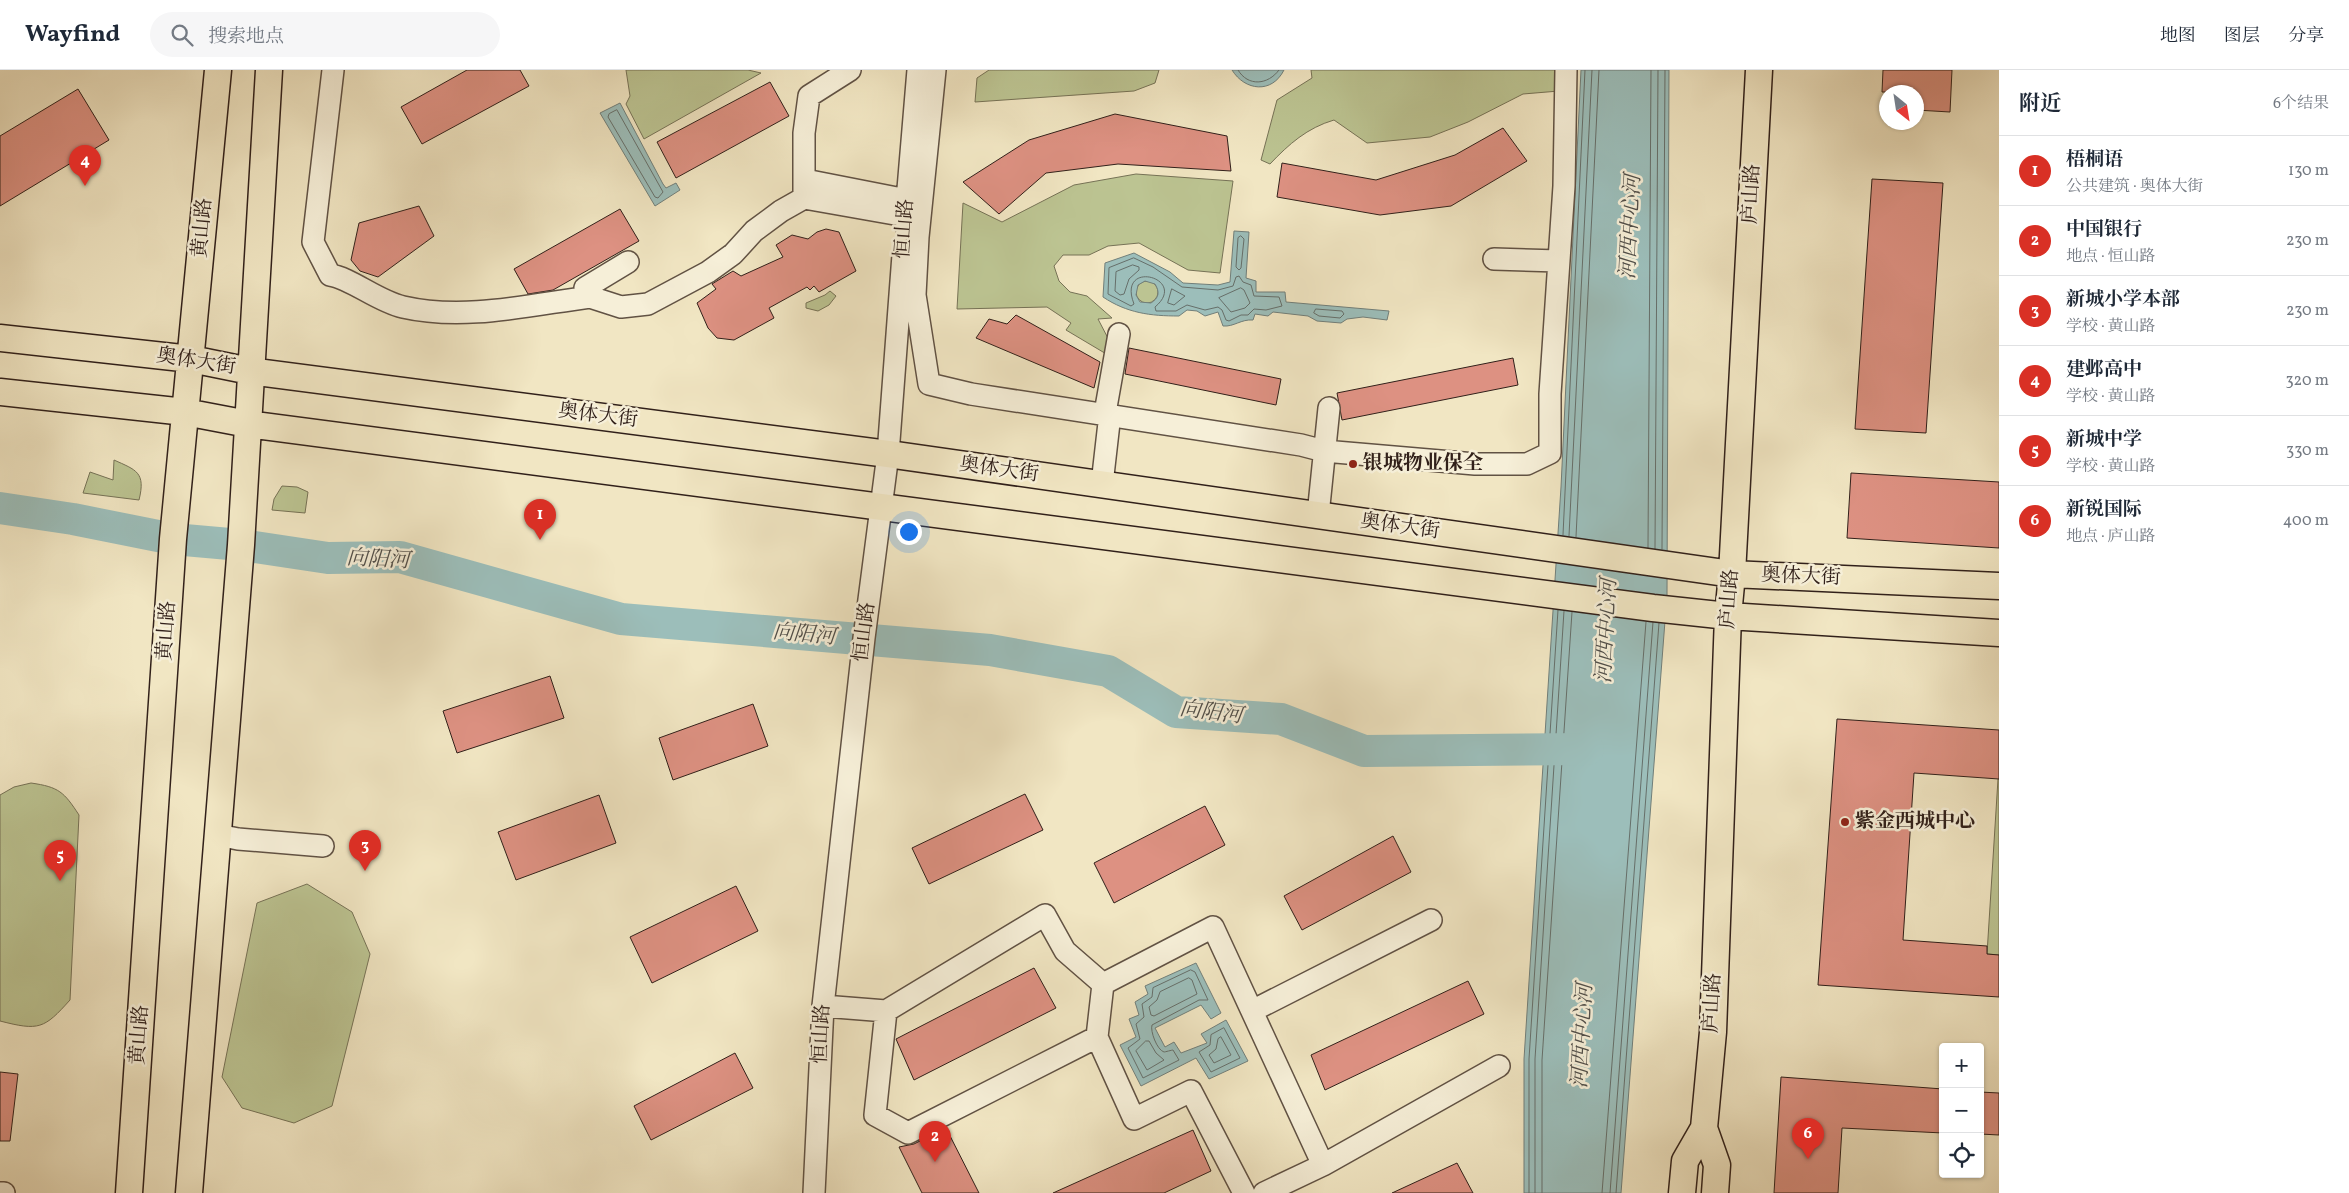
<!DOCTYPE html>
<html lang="zh">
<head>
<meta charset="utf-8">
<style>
	body { margin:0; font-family:Vollkorn,"Noto Serif SC",serif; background:#f6f6f7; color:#1f2937 }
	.controls { position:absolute; right:15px; bottom:15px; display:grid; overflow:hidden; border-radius:5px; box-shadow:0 1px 4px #0004 }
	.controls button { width:45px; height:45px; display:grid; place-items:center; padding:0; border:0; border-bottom:1px solid #e0e1e3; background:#fff; color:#1f2937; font:25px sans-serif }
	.compass { position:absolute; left:1879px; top:15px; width:45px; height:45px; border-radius:50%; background:#fff; box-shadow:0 1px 4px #0004; rotate:150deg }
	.you { position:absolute; left:908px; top:461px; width:18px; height:18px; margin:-12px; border:4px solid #fff; border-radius:50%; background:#1a73e8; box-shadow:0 0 0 8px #1a73e833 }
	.badge { display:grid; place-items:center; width:32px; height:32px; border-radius:50%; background:#d93025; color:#fff; font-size:16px; font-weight:700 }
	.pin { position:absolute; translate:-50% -41px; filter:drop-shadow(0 1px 2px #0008) }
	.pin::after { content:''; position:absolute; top:26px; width:18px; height:15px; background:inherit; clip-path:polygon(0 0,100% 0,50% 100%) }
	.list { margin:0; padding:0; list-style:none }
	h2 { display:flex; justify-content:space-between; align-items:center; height:65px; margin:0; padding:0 20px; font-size:21px }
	h2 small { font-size:16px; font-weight:400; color:#747a83 }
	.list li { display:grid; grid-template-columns:32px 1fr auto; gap:15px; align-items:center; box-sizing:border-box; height:70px; padding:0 20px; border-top:1px solid #e0e1e3 }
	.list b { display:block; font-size:19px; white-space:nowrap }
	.list p { margin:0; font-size:16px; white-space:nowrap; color:#747a83 }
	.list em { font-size:16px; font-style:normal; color:#747a83 }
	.icon { flex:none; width:28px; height:28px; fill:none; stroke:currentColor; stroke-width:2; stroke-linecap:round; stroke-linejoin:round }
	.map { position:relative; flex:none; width:1999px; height:1123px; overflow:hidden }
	header { display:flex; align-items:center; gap:30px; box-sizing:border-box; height:70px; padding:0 25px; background:#fff; border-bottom:1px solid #e0e1e3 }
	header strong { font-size:24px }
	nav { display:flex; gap:28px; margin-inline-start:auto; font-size:18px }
	.search { width:350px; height:45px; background:#f6f6f7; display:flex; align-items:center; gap:12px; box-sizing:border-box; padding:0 18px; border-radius:28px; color:#747a83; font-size:19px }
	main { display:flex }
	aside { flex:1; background:#fff }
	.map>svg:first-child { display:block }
	.green { fill:#bcc492; stroke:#767256 }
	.water { fill:#9cbeba; stroke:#717f7a; fill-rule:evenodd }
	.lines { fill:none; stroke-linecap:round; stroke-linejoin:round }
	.shore { stroke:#666f6a; stroke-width:1 }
	.river { stroke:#9cbeba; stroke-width:32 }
	.building { fill:#dd9182; stroke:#31201a }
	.minor-casing { stroke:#615244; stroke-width:24 }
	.major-casing { stroke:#31201a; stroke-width:29 }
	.minor { stroke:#f6efd8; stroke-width:21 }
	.major { stroke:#f1e6c3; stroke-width:26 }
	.poi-dot { fill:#8f2418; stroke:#f6efd8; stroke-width:2 }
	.labels { text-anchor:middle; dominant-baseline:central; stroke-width:5; stroke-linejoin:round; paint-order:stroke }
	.street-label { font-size:20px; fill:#31201a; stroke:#f6efd8 }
	.poi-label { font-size:20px; font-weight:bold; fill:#31201a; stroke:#f6efd8; text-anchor:start }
	.water-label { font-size:21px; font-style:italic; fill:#514f4a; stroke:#f6efd8 }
</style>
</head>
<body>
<header>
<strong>Wayfind</strong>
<div class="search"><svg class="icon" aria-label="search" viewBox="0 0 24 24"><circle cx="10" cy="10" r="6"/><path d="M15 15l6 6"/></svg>搜索地点</div>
<nav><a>地图</a><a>图层</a><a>分享</a></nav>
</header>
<main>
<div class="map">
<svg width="1999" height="1123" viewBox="0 0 1999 1123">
	<rect width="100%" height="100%" fill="#f1e6c3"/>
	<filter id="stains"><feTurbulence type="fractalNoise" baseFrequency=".004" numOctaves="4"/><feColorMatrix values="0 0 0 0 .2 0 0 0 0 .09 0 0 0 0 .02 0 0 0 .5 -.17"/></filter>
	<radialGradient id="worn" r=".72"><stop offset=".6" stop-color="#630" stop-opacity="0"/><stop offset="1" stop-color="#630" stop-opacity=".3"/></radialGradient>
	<path class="green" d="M626,0h122l13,3 -117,66 -18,-35 4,-8z
		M989,0h170l-4,13 -21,8 -159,11 2,-24z
		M1311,0h247l1,21 -36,3 -55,28 -38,15 -63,6 -33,-23c-27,8 -45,24 -64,44l-9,-4 16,-60 35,-22z
		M1136,104l97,7 -13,92 -32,-3 -49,-27 -31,3 -19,9h-26l-9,11 5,15 11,11 17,4 25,22 -14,1 13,25 -3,11 -42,-25 5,-7 -24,-16 -90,2 6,-106 39,19 72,-37z
		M1136 222a11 11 0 1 1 22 0a11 11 0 1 1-22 0Z
		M830,221l6,5 -7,9 -11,6 -12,-3v-5l19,-8z
		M114,390c22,10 32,12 25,40l-56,-7 7,-21 23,8z
		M282,416l15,1 11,5 -3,21 -33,-3 2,-11z
		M1998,709h1v176l-12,-1z
		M31,713c28,4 33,9 48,32l-9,185c-26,29 -31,31 -70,21v-226l14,-8z
		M307,814l45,28 18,42 -38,152 -38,17 -52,-15 -20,-31 35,-174z"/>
	<path class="water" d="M1232,0h52c-12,24 -39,21 -52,0z
		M1581,0h88l-2,525 -46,598h-97v-134l37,-572z
		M620,33l43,81 3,4 10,-5 4,7 -25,16 -55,-93z
		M1234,161l15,1 -3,46 10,3v11h29l1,10 103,9 -2,9 -24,-3 -16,2 -6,4 -24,-2 -9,-5 -35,-4 -5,4 -13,-2 -2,6c-12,-1 -19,7 -30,6l-5,-14 -13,4 -8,-5 -10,-1 -8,6c-29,0 -52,-3 -76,-19l2,-34 29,-10 36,19 13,11 35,2 12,-3zM1145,211l10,3c5,8 4,14 -4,19l-11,-1 -4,-7 2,-10z
		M1196,893l25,50 -10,6 -10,-14 -46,23 10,19 9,-5 7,11 26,-10 -6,-9 25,-14 22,41 -39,18 -13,-21 -55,28 -21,-41 16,-8 -7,-18 10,-4 -4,-13 13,-8 -3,-8z"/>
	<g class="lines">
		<path class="shore" d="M1238,0c10,17 30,15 41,0
			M617,40l46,82 -5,6 -3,-1 -47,-80 1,-3z
			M1241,166l3,3 -3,29 -2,2 -3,-3 2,-29z
			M1134,188l19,9 29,20 36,3 15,-4 3,-9 3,-1 4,6 8,3 3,11 25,1 3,9 -16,4 -12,-1 -6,6h-7l-12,6 -3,-1 -4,-10 -4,-3 -13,3 -18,-5 -11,6h-20l-1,-4c35,-29 -39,-49 -21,-3l-3,2 -23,-12 1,-26z
			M1133,195l6,2v3l-10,9 -5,15 -4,1 -5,-4 1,-19z
			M1241,218l3,2 6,13 -5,5 -14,4 -12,-14z
			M1172,219l13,7 -11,9 -6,-2z
			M1316,239l26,2 2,3 -4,4 -21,-2 -5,-3z
			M1563,465l22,-465
			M1569,466l23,-466
			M1576,467l23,-467
			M1648,478l3,-478
			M1655,479l3,-479
			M1662,479l3,-479
			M1191,900l4,2 13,28h-9l-47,25c-2,6 5,25 12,27 1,0 8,-2 9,-2l6,10 -36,18 -15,-30 12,-9 -4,-15 8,-7 -2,-13 10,-7 1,-9z
			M1189,908l3,2 5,14 -43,22 -3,-1 -2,-8 8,-7 3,-8z
			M1224,958l16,30 -29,14 -12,-20 11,-7 1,-10z
			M1221,967l10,18 -17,8 -5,-8 7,-6 2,-10z
			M1146,971h3l7,12 8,7 -17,10 -11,-19z
			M1529,1123v-134l29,-449
			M1535,1123v-134l29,-448
			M1542,1123v-133l30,-448
			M1602,1123l44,-571
			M1610,1123l43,-571
			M1616,1123l43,-570"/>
		<path class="river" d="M0,438l73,11 100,20 68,6 87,13 72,-1 221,62 369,31 118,21 68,41 105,7 83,32 224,-2"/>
	</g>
	<path class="building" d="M467,0h53l9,16 -107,58 -21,-37z
		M1883,0h69l-2,42 -34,-2v-18h-34z
		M770,12l19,34 -113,62 -19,-36z
		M78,19l31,51 -109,66v-70z
		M1115,44l112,22 4,35 -113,-7 -72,9 -47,41 -36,-32 66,-42z
		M1503,58l24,33 -76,45 -71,9 -103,-18 5,-34 94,17 79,-25z
		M1872,109l71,4 -17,250 -71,-4z
		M419,136l15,30 -56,41 -18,-6 -9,-11 8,-37z
		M620,139l19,32 -86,49 -25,4 -14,-25z
		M826,159l13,3 17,39 -37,21 -5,-6 -4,4 -3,-3 -38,21 5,10 -40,22 -17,-2 -9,-10 -11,-25 19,-14 -4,-5 21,-13 8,5 42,-19 -7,-12 16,-10 16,4 9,-7z
		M1016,245l84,47 -6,26 -118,-50 13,-19 18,5z
		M1129,278l152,31 -5,26 -151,-31z
		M1513,288l5,27 -176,35 -5,-27z
		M1851,403l148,9v66l-152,-10z
		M550,606l14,42 -107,35 -14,-42z
		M753,634l15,42 -95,34 -14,-42z
		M1837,649l162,11v49l-85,-6 -11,167 84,6v8l12,1v42l-181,-12z
		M1025,724l18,36 -114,54 -17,-36z
		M599,725l17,48 -100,37 -18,-48z
		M1205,736l20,39 -111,58 -20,-40z
		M1393,766l18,36 -109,58 -18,-34z
		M736,816l22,45 -106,52 -22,-46z
		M1034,898l22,40 -142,72 -18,-41z
		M1468,911l16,33 -159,76 -14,-35z
		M735,983l18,35 -102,52 -17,-34z
		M0,1002l18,2 -8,67h-10z
		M1781,1007l162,12v44l-101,-5 -4,65h-64z
		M1980,1022l19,1v42l-19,-1z
		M946,1058l33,65h-57l-23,-46 15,-3z
		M1193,1060l18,41 -47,22h-111z
		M1457,1093l16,30h-81z"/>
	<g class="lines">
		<g class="minor-casing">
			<path id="minor" d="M333,0l-20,172 17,33c21,3 47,26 73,32 61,14 126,-2 187,-10
				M935,0l-17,167 -3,58 14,89 42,10 330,51 23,6 151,13h52l23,-11v-59l14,-208 2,-116
				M805,110l102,20
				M804,128l102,18
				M905,155l13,-155
				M1494,189l65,2
				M628,192l-43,26 5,9 31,10 27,-3 60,-32 25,-18 21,-23 27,-20 23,-13v-65l5,-37 41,-26
				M1105,343l14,-79
				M1102,414l8,-70
				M1318,445l11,-107
				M218,765l20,4 85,7
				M823,936l63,5 159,-96 20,36 38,33 110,-57 110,238 -59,28
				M886,941l-11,104 33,18 189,-96 37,82 57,-28 53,102
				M1252,941l179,-91
				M1097,967l6,-53
				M1323,1095l176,-99
				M0,1123h4
				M814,1123l9,-187 41,-368 24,-184 15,-199"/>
		</g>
		<g class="major-casing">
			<path id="major" d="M0,268l191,21 59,12 638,83 844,120 267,12
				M0,322l185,20 63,12 1405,184 75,8 271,17
				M129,1123l44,-654 45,-469
				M189,1123l52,-648 28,-475
				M1682,1123l3,-32 19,-33
				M1715,1123l2,-28 -13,-37 9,-96 15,-416 4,-42 27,-504"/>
		</g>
		<use href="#minor" class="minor"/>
		<use href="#major" class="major"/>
	</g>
	<g class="poi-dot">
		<circle cx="1353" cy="394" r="5"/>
		<circle cx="1845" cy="752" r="5"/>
	</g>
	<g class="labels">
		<g class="street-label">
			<text transform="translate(1752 124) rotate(-87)">庐山路</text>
			<text transform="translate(203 158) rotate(-85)">黄山路</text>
			<text transform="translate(905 159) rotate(-86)">恒山路</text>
			<text transform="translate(196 292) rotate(9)">奥体大街</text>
			<text transform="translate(598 346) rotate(7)">奥体大街</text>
			<text transform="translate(999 400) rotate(8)">奥体大街</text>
			<text transform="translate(1400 457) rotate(8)">奥体大街</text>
			<text transform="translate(1801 507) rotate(2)">奥体大街</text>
			<text transform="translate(1730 529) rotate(-86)">庐山路</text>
			<text transform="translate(167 561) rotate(-86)">黄山路</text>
			<text transform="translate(865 562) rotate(-83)">恒山路</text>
			<text transform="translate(1713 933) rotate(-87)">庐山路</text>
			<text transform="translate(822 964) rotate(-87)">恒山路</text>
			<text transform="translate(140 965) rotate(-86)">黄山路</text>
		</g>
		<g class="poi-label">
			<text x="1363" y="394">银城物业保全</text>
			<text x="1855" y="752">紫金西城中心</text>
		</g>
		<g class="water-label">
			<text transform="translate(1631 157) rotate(-87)">河西中心河</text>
			<text transform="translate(378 490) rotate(3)">向阳河</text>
			<text transform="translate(1607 561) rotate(-87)">河西中心河</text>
			<text transform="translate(804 565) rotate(5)">向阳河</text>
			<text transform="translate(1211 643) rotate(7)">向阳河</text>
			<text transform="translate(1583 966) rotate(-87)">河西中心河</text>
		</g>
	</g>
	<rect width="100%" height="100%" filter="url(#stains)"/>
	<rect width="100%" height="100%" fill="url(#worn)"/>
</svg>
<div class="controls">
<button>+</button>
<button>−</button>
<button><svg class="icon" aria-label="locate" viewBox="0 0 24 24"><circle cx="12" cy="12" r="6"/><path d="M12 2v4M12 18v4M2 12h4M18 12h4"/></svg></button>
</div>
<svg class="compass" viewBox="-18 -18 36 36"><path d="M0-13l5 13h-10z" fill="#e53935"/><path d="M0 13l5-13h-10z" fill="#747a83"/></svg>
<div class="you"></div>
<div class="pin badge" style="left:540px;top:470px">1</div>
<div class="pin badge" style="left:935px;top:1092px">2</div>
<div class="pin badge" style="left:365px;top:801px">3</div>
<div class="pin badge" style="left:85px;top:116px">4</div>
<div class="pin badge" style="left:60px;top:811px">5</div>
<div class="pin badge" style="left:1808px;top:1089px">6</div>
</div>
<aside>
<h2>附近<small>6个结果</small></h2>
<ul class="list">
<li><span class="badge">1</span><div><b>梧桐语</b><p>公共建筑 · 奥体大街</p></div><em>130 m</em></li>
<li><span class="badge">2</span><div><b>中国银行</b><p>地点 · 恒山路</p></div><em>230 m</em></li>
<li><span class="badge">3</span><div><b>新城小学本部</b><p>学校 · 黄山路</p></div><em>230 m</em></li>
<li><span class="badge">4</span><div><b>建邺高中</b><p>学校 · 黄山路</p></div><em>320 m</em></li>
<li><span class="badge">5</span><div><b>新城中学</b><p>学校 · 黄山路</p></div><em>330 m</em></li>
<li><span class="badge">6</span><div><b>新锐国际</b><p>地点 · 庐山路</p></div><em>400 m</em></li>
</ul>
</aside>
</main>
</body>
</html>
